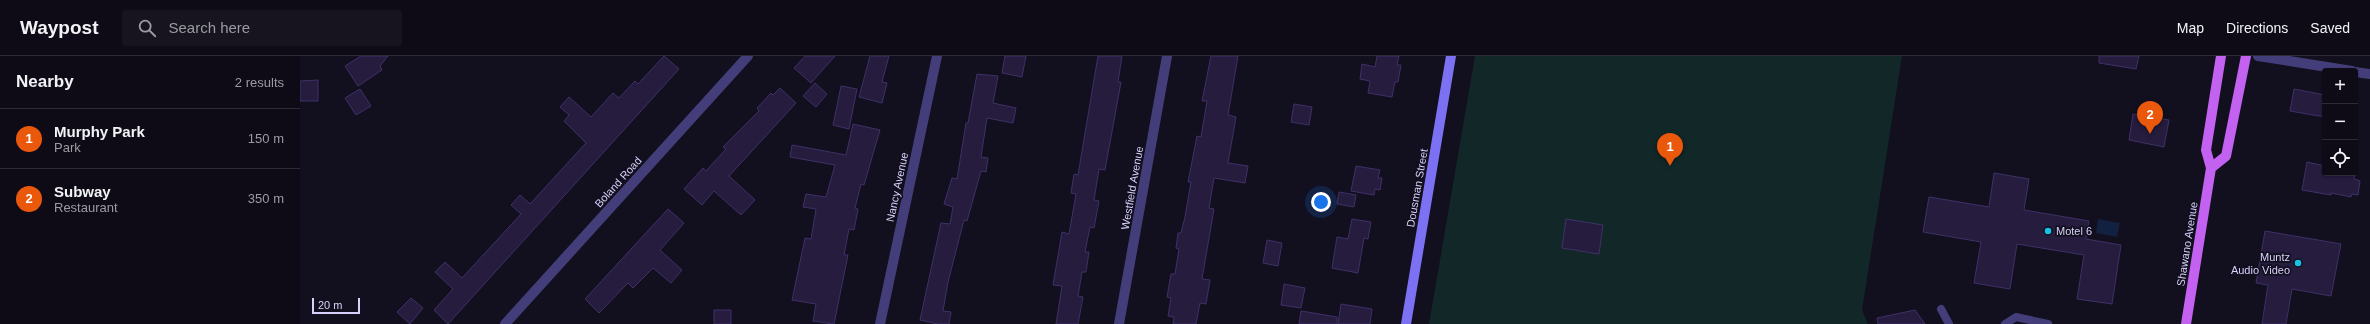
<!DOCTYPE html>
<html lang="en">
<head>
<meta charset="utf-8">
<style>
	body { margin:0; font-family:Helvetica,sans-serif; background:#171420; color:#f1f3f6 }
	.controls { position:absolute; right:12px; top:12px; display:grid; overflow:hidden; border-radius:4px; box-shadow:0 1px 3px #0004 }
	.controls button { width:36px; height:36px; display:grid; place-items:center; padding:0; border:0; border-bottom:1px solid #2e2b36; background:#0e0b17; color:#f1f3f6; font:20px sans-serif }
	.scale { position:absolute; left:12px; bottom:10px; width:48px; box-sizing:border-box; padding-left:4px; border:2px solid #d8d1fb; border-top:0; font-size:11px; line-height:14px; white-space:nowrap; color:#d8d1fb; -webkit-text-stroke:3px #120f1f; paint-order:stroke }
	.you { position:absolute; left:1021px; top:146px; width:14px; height:14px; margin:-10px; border:3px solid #fff; border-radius:50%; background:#1a73e8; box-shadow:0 0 0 6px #1a73e833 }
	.badge { display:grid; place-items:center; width:26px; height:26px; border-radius:50%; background:#ea580c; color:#fff; font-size:13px; font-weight:700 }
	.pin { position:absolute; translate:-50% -33px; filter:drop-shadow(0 1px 2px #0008) }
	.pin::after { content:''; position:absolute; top:21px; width:14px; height:12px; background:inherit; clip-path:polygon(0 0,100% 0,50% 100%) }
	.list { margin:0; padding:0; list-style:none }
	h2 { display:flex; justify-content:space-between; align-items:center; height:52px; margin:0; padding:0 16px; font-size:17px }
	h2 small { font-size:13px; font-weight:400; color:#9b9ba1 }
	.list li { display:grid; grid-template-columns:26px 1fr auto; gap:12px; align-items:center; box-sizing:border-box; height:60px; padding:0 16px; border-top:1px solid #2e2b36 }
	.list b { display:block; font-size:15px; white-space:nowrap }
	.list p { margin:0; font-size:13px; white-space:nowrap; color:#9b9ba1 }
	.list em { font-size:13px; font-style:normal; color:#9b9ba1 }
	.icon { flex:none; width:22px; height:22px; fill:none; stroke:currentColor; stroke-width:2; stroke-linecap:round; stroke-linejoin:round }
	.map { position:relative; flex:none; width:2070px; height:268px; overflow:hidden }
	header { display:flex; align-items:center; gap:24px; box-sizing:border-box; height:56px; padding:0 20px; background:#0e0b17; border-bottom:1px solid #2e2b36 }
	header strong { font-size:19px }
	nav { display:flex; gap:22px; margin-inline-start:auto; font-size:14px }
	.search { width:280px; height:36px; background:#171420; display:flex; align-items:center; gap:10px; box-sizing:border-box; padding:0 14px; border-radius:4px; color:#9b9ba1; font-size:15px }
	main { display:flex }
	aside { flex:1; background:#0e0b17 }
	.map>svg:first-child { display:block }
	.green { fill:#122828 }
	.water { fill:#122140 }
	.building { fill:#251c3e; stroke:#3f3168 }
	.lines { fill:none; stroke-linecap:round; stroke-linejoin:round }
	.lane { stroke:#433e7a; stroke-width:8 }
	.street { stroke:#433e7a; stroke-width:10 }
	.secondary { stroke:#7b71f2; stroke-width:10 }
	.primary { stroke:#c362f0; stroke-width:10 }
	.poi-dot { fill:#15c3e2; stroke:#120f1f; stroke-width:1.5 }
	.labels { text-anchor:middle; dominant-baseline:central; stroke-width:3.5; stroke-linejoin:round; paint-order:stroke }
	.street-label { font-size:11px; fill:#d8d1fb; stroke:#120f1f }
	.poi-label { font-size:11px; fill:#d8d1fb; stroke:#120f1f; text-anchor:start }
</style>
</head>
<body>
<header>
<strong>Waypost</strong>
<div class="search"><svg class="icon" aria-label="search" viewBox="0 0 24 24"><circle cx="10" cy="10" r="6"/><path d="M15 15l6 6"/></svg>Search here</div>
<nav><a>Map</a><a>Directions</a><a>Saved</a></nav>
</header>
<main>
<aside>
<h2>Nearby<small>2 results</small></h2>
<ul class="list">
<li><span class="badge">1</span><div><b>Murphy Park</b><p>Park</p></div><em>150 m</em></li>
<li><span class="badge">2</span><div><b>Subway</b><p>Restaurant</p></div><em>350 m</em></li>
</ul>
</aside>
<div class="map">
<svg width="2070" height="268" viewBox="0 0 2070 268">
	<rect width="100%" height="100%" fill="#120f1f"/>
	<path class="green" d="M1175,0h427l-40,254 6,14h-439z"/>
	<path class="water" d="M1798,163l22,4 -3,14 -21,-4z"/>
	<path class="building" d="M61,0h27l-8,10 2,4 -24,16 -13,-20z
		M364,0l15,13 -231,255 -14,-14 19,-21 -18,-17 10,-10 17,16 59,-64 -10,-9 9,-10 10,9 56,-61 -22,-22 5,-6 -9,-8 9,-10 22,20 22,-24 6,5 16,-17 3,3z
		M505,0h30l-24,27 -17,-15z
		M570,0h19l-7,26 5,1 -5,20 -23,-6z
		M705,0h21l-4,21 -20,-4z
		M798,0h24l-4,26h3l-16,88 -6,-1 -5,31 5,1 -5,27 -4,-1 -5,25h4l-3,20h-4l-4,24 5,1 -5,27h-22l6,-38 -9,-1 9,-53 7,2 7,-40 -5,-1 3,-19 4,1z
		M911,0h27l-10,59 8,2 -8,46 20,3 -3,17 -31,-5 -5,30 5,1 -12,70 8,1 -4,24 -6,-1 -4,21h-23l1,-7 -6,-1 3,-18 -4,-1 4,-23h4l4,-25 -3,-1 2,-15h3l4,-16 6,-35h-3l9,-46 4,1 6,-36h-5z
		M1077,0h22l-2,9h4l-3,17h-3l-3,15 -24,-4 2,-12 -10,-2 2,-15 13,3z
		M1799,0h40l-3,13 -37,-6z
		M677,18l21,2 -5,27 23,5 -3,15 -26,-5 -6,39 7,1 -2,14 -5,-1 -14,50 -3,-1 -16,62 -5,29 8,1 -2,12h-11l-18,-4 21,-97 9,1 3,-17 -9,-3 8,-26 5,1 9,-56h2z
		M18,24v21h-18v-20z
		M515,27l12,11 -11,13 -13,-11z
		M541,30l16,3 -8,40 -16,-4z
		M480,32l16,15 -67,73 26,24 -14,15 -27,-24 -12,14 -18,-16 19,-21 3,3 20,-22 -3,-2 36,-36 -2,-3 14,-15 2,2z
		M60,33l11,17 -15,9 -11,-17z
		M1994,33l31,6v22l-35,-6z
		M994,48l18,3 -3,18 -18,-3z
		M1833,58l36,6 -5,27 -35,-7z
		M553,68l27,6 -16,55 -3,-1 -6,24 3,1 -4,21 -5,-1 -5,26h4l-14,69h-1l-20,-3 3,-17 -24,-4 13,-62 6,1 5,-30 -13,-2 3,-13 20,3 9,-32 -45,-8 2,-12 54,10z
		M2007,106l18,4v7h30l-1,6 6,2 -2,14 -6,-1 -1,3 -20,-4v2l-29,-5z
		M1056,110l24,4 -2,8h4l-2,12 -5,-1 -1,6 -23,-4z
		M1694,117l35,6 -5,31 65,11 -3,18 35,6 -9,59 -35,-5 7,-44 -67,-11 -7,45 -36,-6 7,-41 -58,-10 6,-35 60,10z
		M1039,136l17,3 -2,12 -17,-3z
		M368,153l16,14 -24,27 22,20 -11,13 -18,-15 -20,20 -5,-5 -29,30 -14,-14z
		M1052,163l19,3 -3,17 -4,-1 -6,35 -26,-5 5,-31 11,2z
		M1266,163l37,6 -4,29 -37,-6z
		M1965,175l76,13 -10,52 -39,-7 -6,35h-24l6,-39 -12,-2z
		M967,184l15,3 -4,23 -15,-3z
		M984,228l21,4 -4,20 -20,-3z
		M111,242l12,10 -13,16 -13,-12z
		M1041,248l31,5 -2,15h-32z
		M414,254h17v14h-17z
		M1615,254l10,14h-47l-1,-6z
		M1001,255l36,6v7h-38z"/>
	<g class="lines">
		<path class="lane" d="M1641,253l8,15
			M1705,268l11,-7 32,7"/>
		<path class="street" d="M1958,0l94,15
			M2055,16l15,2
			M205,268l243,-268
			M580,268l57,-268
			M819,268l48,-268"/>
		<path class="secondary" d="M1106,268l45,-268"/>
		<path class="primary" d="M1911,112l15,-12 20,-100
			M1886,268l25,-156 -5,-18 15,-94"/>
	</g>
	<g class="poi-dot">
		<circle cx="1748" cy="175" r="4"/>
		<circle cx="1998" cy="207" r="4"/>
	</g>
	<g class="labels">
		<g class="street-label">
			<text transform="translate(318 126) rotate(-48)">Boland Road</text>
			<text transform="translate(597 131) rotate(-78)">Nancy Avenue</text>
			<text transform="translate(832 132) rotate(-80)">Westfield Avenue</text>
			<text transform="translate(1117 132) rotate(-80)">Dousman Street</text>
			<text transform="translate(1887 188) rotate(-81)">Shawano Avenue</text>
		</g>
		<g class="poi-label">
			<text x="1756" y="175">Motel 6</text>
			<text x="1990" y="201" text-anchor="end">Muntz<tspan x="1990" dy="13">Audio Video</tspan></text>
		</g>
	</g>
</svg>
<div class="controls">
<button>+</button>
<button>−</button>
<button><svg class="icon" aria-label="locate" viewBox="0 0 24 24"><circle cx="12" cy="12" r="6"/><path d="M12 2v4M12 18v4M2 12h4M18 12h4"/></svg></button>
</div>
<div class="scale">20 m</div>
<div class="you"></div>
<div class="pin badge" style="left:1370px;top:110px">1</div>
<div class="pin badge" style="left:1850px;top:78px">2</div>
</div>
</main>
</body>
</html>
